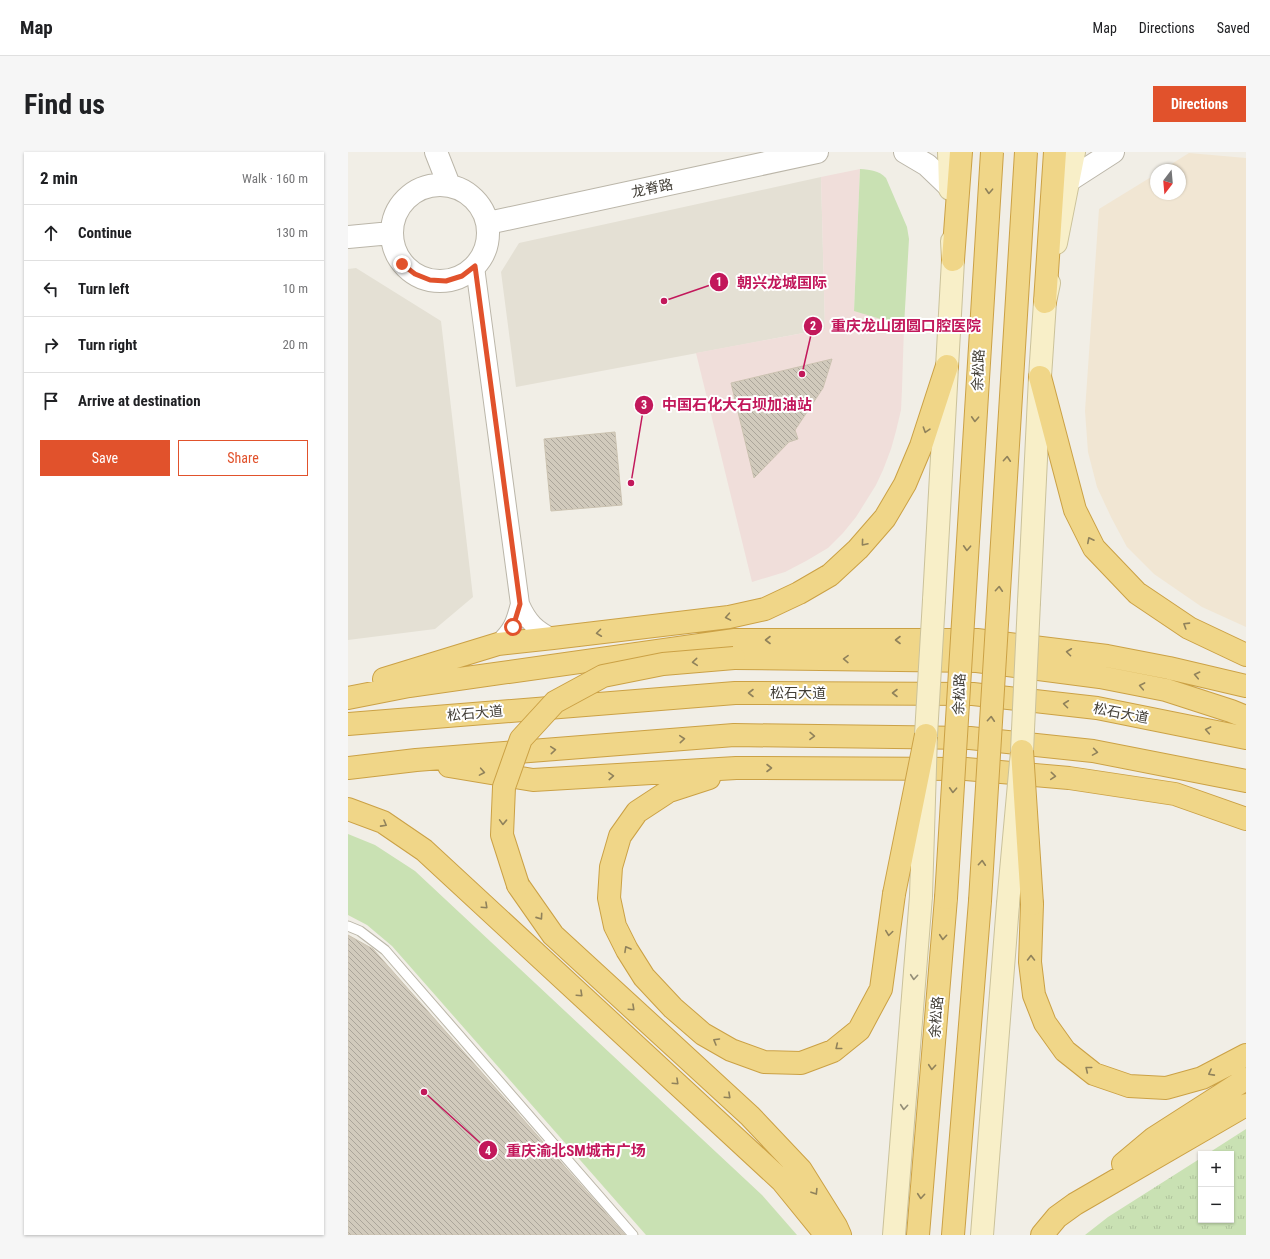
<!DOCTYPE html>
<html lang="en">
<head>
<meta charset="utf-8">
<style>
	body { margin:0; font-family:"Roboto Condensed","Noto Sans SC",sans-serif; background:#f6f6f6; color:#202124 }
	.controls { position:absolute; right:12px; bottom:12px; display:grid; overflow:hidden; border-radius:0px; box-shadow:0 1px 3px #0004 }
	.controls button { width:36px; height:36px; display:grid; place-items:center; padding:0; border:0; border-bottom:1px solid #e0e0e0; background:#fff; color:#202124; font:20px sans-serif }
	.compass { position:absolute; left:802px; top:12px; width:36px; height:36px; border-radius:50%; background:#fff; box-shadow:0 1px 3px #0004; rotate:196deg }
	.stop { position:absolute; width:12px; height:12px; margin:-9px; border:3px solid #e1522c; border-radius:50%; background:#fff }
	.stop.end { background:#e1522c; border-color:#fff; box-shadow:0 1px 4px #0008 }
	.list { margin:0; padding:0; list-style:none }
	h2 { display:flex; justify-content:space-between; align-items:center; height:52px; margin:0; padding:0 16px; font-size:17px }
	h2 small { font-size:13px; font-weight:400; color:#757577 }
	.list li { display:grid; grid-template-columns:26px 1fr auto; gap:12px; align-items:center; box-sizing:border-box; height:56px; padding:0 16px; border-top:1px solid #e0e0e0 }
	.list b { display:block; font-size:15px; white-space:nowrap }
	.list em { font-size:13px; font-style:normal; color:#757577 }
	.actions { display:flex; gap:8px; padding:12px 16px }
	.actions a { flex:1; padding:9px 0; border:1px solid #e1522c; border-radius:0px; text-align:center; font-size:14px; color:#e1522c }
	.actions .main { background:#e1522c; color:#fff }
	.icon { flex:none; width:22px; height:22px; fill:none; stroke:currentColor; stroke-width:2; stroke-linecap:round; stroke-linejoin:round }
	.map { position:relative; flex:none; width:898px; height:1083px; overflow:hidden; border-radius:0px }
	header { display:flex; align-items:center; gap:24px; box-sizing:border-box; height:56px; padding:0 20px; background:#fff; border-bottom:1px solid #e0e0e0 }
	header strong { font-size:19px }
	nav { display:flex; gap:22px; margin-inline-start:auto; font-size:14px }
	.intro { display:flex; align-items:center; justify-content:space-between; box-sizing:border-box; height:96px; padding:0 24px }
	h1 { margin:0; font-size:28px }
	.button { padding:10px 18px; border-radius:0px; background:#e1522c; color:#fff; font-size:14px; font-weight:700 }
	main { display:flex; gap:24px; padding:0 24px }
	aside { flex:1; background:#fff; border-radius:0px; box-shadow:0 1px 3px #0004 }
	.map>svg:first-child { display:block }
	.residential { fill:#e4e0d4 }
	.commercial { fill:#f1e6d3 }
	.medical { fill:#f0deda }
	.grass { fill:#c9e1b3 }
	.park { fill:url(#park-tufts) }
	.building { fill:url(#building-back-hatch); stroke:#cbc2b0 }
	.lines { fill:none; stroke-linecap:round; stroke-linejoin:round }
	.service-casing { stroke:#bbb6a9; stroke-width:11 }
	.minor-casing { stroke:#bbb6a9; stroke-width:20 }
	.tertiary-casing { stroke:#bbb6a9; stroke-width:24 }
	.secondary-casing { stroke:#cbc29a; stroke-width:24 }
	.trunk-casing { stroke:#cba145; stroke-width:24 }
	.service { stroke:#fff; stroke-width:9 }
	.minor { stroke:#fff; stroke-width:18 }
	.tertiary { stroke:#fff; stroke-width:22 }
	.secondary { stroke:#f8efc8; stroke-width:22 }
	.trunk { stroke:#f0d688; stroke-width:22 }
	.secondary-bridge-casing { stroke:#cbc29a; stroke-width:24; stroke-linecap:butt }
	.trunk-bridge-casing { stroke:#cba145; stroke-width:24; stroke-linecap:butt }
	.secondary-bridge { stroke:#f8efc8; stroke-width:22 }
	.trunk-bridge { stroke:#f0d688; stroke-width:22 }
	.oneway { stroke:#90825b }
	.oneway2 { stroke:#948e78 }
	.route { stroke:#e1522c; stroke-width:5 }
	.labels { text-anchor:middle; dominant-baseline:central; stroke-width:4; stroke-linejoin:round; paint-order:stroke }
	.street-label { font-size:14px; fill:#423e36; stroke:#fff }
	.leader { fill:none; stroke:#c2185b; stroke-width:1.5 }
	.callout-dot { fill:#c2185b; stroke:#fff; stroke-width:1.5 }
	.mark-label { font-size:12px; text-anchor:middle; font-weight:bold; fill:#fff }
	.callout-label { font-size:15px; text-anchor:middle; font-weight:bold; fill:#c2185b; stroke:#fff; stroke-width:4; stroke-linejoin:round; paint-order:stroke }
</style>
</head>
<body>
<header>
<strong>Map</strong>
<nav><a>Map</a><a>Directions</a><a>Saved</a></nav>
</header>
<div class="intro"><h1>Find us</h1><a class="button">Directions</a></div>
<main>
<aside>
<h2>2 min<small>Walk · 160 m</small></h2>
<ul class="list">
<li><svg class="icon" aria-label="ahead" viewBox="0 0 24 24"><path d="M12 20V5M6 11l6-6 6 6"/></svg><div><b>Continue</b></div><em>130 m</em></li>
<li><svg class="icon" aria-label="left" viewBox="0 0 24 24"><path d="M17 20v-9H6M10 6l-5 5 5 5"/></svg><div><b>Turn left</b></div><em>10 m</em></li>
<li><svg class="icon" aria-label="right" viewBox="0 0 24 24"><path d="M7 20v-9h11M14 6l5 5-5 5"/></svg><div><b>Turn right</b></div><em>20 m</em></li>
<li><svg class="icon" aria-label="arrive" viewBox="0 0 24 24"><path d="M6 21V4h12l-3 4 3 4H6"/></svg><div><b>Arrive at destination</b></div></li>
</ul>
<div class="actions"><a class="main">Save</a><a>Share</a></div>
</aside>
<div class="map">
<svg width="898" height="1083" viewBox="0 0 898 1083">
	<defs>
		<pattern id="park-tufts" width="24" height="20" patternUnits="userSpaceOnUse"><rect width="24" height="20" fill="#c9e1b3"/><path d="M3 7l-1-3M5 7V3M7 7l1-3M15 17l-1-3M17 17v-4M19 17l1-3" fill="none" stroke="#aec29b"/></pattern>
		<pattern id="building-back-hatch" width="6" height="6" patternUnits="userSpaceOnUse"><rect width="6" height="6" fill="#d1cabc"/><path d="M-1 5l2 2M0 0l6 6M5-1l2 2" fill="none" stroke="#aba59a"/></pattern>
	</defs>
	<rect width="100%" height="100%" fill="#f1eee6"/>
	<path class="residential" d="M473,25l4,152 -309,58 -15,-115 18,-29z
		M8,116l85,53 32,276 -38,32 -87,11v-371z"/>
	<path class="commercial" d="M841,1l57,5v469l-44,-20 -48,-33 -27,-27 -16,-30 -14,-30 -9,-35 -3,-41 14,-202 57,-35v20h24v-24h-18z"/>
	<path class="medical" d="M512,17l-6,141 50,16 -2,63 -1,21 -5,21 -5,18 -8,21 -7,15 -20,32 -13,16 -15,15 -22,13 -21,11 -33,10 -56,-229 129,-24 -4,-152z"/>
	<path class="grass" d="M512,17c11,1 18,1 26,9l21,49 2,12 -5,87 -50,-15z
		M0,682l27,11 40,26 347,324 35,40h-151l-254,-289 -25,-21 -19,-10z"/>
	<path class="park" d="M898,977v106h-161l23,-18 93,-59v62h30v-66h-24z"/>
	<path class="building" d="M484,207l-9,29 -28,42 3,9 -9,3 -35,36 -23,-95z
		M267,280l7,73 -71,6 -7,-72z
		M0,783l25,14 252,286h-277z"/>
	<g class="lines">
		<g class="service-casing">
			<path id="service" d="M0,774l12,5 25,19 248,285"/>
		</g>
		<g class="minor-casing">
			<path id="minor" d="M127,115l45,337c8,18 16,26 33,34
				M150,492c15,-14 17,-21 22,-40"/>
		</g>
		<g class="tertiary-casing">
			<path id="tertiary" d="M88,0l13,33
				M557,0l22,13 23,22
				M720,29l45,-29
				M44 81a48 48 0 1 1 96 0a48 48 0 1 1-96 0Z
				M140,71l329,-71
				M0,85l43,-4"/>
		</g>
		<g class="secondary-casing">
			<path id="secondary" d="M601,0l1,37
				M708,91l18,-91
				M586,448l19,-340 -1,-19
				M681,450l11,-225 5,-75 4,-19
				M546,1083l27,-339
				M634,1083l26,-331"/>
		</g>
		<g class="trunk-casing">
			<path id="trunk" d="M605,108l8,-108
				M697,150l10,-150
				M692,225l35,133 19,38 43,45 52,35 57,27
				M386,506l243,3 123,16 66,13 65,21 15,6
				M36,527l114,-35 55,-6 176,-21 36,-8 34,-16 31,-18 28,-26 27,-31 20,-34 16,-38 26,-80
				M0,546l61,-12 326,-46h242l130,16 62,12 77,18
				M0,572l387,-31 238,1 124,14 149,30
				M101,614l84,14 203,-12 230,1 103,9 106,16 71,25
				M0,616l68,-8 318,-25 236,3 123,13 153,30
				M361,626l-40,13 -32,21 -17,24 -9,31 -2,31 6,28 12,24 17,27 29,31 30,26 28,16 33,12 37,1 32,-12 26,-21 22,-41 13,-95
				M0,657l35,13 41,28 358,331 44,54
				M170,733l35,50 197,181 51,54 35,56 4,9
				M684,752l-2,58 4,33 11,28 20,28 29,23 35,12 37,2 36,-10 44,-23
				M775,1012l31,-26 92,-59
				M570,1083l28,-337
				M605,1083l27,-334
				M694,1083l15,-18 18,-13 171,-99"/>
		</g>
		<use href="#service" class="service"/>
		<use href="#minor" class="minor"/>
		<use href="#tertiary" class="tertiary"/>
		<use href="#secondary" class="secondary"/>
		<use href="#trunk" class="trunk"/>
		<g class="secondary-bridge-casing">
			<path id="secondary-bridge" d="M573,744l5,-161 8,-135
				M660,752l14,-153 7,-149"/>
		</g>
		<g class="trunk-bridge-casing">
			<path id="trunk-bridge" d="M674,599l10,153
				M170,733l-16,-50 2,-48 17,-48 34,-37 48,-26 60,-12 71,-6
				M546,742l32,-159
				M598,746l46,-746
				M632,749l46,-749"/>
		</g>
		<use href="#secondary-bridge" class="secondary-bridge"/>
		<use href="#trunk-bridge" class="trunk-bridge"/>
	</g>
	<defs><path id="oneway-chevron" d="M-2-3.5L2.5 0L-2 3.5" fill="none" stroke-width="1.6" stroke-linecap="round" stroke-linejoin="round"/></defs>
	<g class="oneway">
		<use href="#oneway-chevron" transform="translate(641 39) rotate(93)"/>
		<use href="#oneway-chevron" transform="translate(627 267) rotate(93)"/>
		<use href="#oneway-chevron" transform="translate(578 278) rotate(108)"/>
		<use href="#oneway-chevron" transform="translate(659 307) rotate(-86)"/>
		<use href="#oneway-chevron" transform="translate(742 388) rotate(-117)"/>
		<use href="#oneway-chevron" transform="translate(516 391) rotate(130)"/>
		<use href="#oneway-chevron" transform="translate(619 396) rotate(93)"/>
		<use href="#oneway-chevron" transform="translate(651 437) rotate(-86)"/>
		<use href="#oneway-chevron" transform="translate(380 465) rotate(170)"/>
		<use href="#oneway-chevron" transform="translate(838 473) rotate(-148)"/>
		<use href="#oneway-chevron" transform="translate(251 481) rotate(173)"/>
		<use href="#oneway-chevron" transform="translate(420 488) rotate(-180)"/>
		<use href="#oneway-chevron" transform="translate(550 488) rotate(-180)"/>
		<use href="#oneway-chevron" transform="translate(721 500) rotate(-173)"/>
		<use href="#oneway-chevron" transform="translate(498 507) rotate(-179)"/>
		<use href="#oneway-chevron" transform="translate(347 510) rotate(175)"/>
		<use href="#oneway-chevron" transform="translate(849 523) rotate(-168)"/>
		<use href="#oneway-chevron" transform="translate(794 534) rotate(-169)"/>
		<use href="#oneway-chevron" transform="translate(403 541) rotate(-180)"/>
		<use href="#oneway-chevron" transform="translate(547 541) rotate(-180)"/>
		<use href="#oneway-chevron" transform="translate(718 552) rotate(-173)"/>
		<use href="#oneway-chevron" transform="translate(643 567) rotate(-86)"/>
		<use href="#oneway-chevron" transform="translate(860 578) rotate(-169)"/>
		<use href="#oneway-chevron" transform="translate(464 584) rotate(1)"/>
		<use href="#oneway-chevron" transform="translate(334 587) rotate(-5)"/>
		<use href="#oneway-chevron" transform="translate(205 598) rotate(-5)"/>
		<use href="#oneway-chevron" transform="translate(747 600) rotate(9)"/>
		<use href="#oneway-chevron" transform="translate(421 616)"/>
		<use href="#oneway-chevron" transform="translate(134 620) rotate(10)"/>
		<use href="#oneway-chevron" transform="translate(263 624) rotate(-3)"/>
		<use href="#oneway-chevron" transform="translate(705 624) rotate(5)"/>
		<use href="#oneway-chevron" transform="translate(605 638) rotate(93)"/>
		<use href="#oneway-chevron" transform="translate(155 670) rotate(92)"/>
		<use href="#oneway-chevron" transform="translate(36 672) rotate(29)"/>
		<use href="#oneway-chevron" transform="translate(634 711) rotate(-86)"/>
		<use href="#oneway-chevron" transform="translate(137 754) rotate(43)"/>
		<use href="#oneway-chevron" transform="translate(192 765) rotate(55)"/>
		<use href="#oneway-chevron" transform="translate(541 781) rotate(98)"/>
		<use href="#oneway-chevron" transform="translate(595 785) rotate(95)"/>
		<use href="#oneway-chevron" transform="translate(279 797) rotate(-119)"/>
		<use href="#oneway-chevron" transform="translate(683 806) rotate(-90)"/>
		<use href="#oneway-chevron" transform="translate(232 842) rotate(43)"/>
		<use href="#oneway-chevron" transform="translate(284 856) rotate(43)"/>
		<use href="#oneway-chevron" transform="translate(368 889) rotate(-150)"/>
		<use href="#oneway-chevron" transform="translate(490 895) rotate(141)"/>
		<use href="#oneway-chevron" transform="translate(584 915) rotate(95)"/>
		<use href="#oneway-chevron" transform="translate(740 917) rotate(-141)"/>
		<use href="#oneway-chevron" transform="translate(863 921) rotate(152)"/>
		<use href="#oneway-chevron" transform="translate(328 930) rotate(43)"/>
		<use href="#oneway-chevron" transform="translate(380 944) rotate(43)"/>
		<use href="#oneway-chevron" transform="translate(467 1040) rotate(58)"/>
		<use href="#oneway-chevron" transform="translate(573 1044) rotate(95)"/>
	</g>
	<g class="oneway2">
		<use href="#oneway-chevron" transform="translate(566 825) rotate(95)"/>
		<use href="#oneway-chevron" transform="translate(556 955) rotate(95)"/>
	</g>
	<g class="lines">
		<path class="route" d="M54,112l13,10 15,6 16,1 16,-5 13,-10 45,338 -7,23"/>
	</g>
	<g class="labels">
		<g class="street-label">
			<text transform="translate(304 36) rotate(-12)">龙脊路</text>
			<text transform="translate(630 218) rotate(-87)">余松路</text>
			<text x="450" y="541">松石大道</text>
			<text transform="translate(611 542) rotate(-87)">余松路</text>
			<text transform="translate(127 561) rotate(-5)">松石大道</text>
			<text transform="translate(773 561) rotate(11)">松石大道</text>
			<text transform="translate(588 865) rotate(-85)">余松路</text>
		</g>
	</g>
	<path class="leader" d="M316 149L371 130M454 222L465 174M283 331L296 253M76 940L140 998"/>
	<g class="callout-dot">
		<circle cx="316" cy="149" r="4"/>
		<circle cx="454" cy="222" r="4"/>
		<circle cx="283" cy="331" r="4"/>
		<circle cx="76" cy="940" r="4"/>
		<circle cx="371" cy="130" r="10"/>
		<circle cx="465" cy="174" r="10"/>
		<circle cx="296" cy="253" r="10"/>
		<circle cx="140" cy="998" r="10"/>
	</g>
	<g class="mark-label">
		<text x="371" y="134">1</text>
		<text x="465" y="178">2</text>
		<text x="296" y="257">3</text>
		<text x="140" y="1003">4</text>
	</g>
	<g class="callout-label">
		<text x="434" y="136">朝兴龙城国际</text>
		<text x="558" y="179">重庆龙山团圆口腔医院</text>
		<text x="389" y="258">中国石化大石坝加油站</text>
		<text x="228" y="1004">重庆渝北SM城市广场</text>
	</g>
</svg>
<div class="controls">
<button>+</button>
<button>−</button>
</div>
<svg class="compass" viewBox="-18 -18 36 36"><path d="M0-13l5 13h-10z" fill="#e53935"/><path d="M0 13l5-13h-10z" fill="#757577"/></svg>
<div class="stop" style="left:165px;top:475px"></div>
<div class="stop end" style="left:54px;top:112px"></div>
</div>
</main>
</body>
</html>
